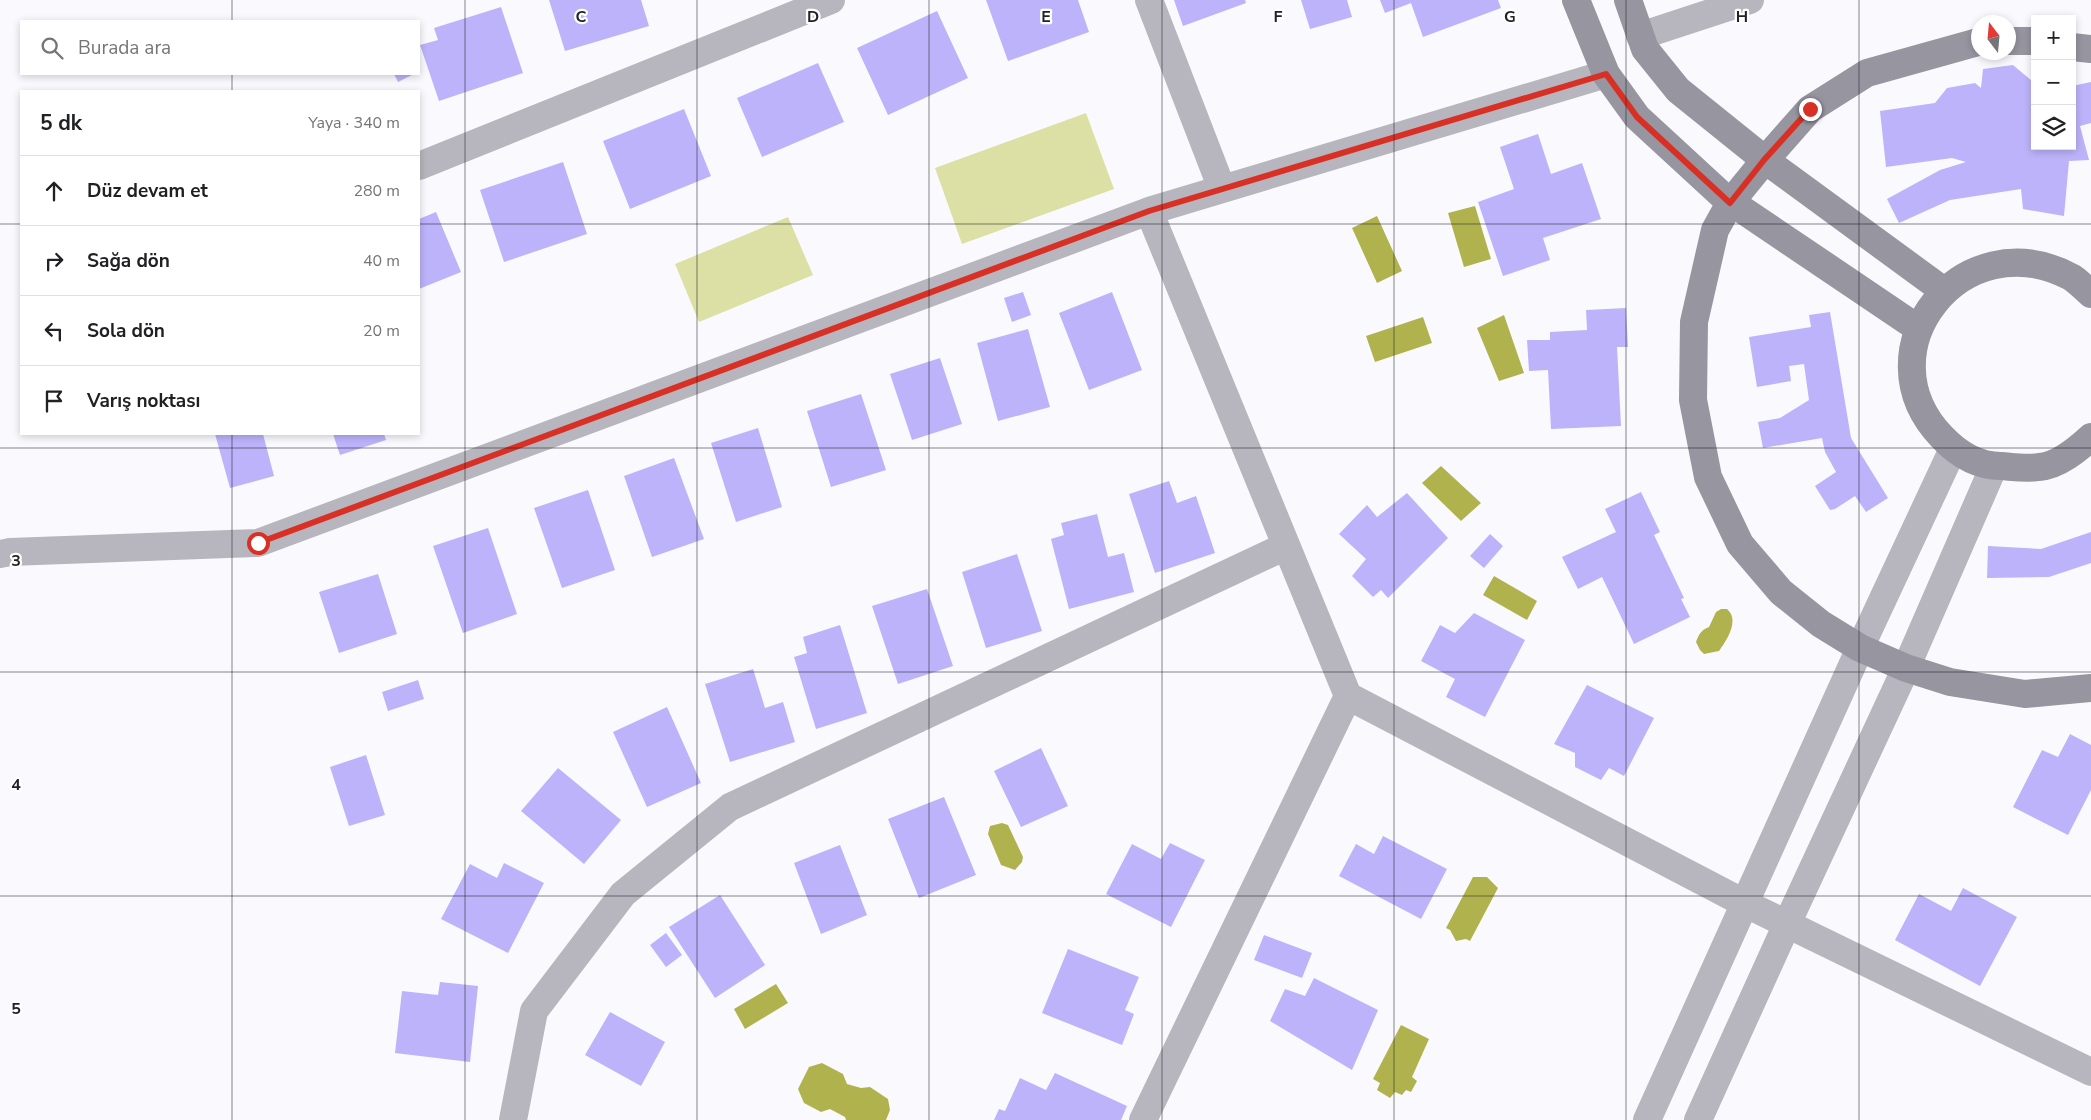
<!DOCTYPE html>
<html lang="tr">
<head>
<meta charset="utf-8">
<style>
	body { margin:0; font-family:"Nunito Sans",sans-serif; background:#f6f6f6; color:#202124 }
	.controls { position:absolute; right:15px; top:15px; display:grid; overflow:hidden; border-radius:0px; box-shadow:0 2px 8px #0003 }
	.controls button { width:45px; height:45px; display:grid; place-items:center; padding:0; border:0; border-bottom:1px solid #e0e0e0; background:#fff; color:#202124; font:25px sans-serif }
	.compass { position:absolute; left:1971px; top:15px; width:45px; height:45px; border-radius:50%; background:#fff; box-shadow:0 2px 8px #0003; rotate:344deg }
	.stop { position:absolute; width:15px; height:15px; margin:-11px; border:4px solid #d93025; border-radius:50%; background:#fff }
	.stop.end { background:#d93025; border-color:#fff; box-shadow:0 1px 5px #0008 }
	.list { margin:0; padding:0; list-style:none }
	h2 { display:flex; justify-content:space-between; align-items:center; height:65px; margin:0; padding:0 20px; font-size:21px }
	h2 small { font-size:16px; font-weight:400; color:#757577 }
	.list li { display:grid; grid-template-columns:32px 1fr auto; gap:15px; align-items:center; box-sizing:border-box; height:70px; padding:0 20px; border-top:1px solid #e0e0e0 }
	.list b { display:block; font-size:19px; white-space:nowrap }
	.list em { font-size:16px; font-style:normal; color:#757577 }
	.icon { flex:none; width:28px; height:28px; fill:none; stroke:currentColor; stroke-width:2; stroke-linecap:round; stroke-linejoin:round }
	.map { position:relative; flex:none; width:2091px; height:1120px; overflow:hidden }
	.search { position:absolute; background:#fff; box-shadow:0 2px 8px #0003; left:20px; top:20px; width:400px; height:55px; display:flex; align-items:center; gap:12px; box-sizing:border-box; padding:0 18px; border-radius:0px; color:#757577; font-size:19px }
	.panel { position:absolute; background:#fff; box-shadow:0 2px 8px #0003; left:20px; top:90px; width:400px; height:345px; border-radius:0px }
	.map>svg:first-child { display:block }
	.pitch { fill:#dce0a4 }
	.water { fill:#b0b34d }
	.building { fill:#bcb3fa }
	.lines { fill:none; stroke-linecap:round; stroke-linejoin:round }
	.street { stroke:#b7b6be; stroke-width:28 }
	.secondary { stroke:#9695a0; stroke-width:28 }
	.route { stroke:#d93025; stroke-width:6 }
	.grid { fill:none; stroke:#222128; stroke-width:1; stroke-opacity:0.55 }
	.grid-label { font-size:16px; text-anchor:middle; font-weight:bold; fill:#222128; stroke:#fff; stroke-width:4.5; stroke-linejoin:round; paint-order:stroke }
</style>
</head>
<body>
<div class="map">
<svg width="2091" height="1120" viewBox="0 0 2091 1120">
	<rect width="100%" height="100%" fill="#fafafe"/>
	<path class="pitch" d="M1086,113l28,76 -152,55 -27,-76z
		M788,217l25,58 -114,47 -24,-58z"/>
	<path class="water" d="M1475,206l16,53 -27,8 -16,-54z
		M1377,216l25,55 -25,12 -25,-55z
		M1504,315l20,58 -25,8 -22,-53z
		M1423,317l9,26 -57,19 -9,-26z
		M1441,466l40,37 -20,18 -39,-38z
		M1494,576l43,25 -10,19 -44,-25z
		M1721,609h6c13,11 0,31 -8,42l-15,3 -4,-4 -4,-8c3,-8 5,-12 13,-15l7,-15z
		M1002,823l6,2 15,32 -1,5 -7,8 -14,-5 -13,-31 2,-8z
		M1473,877h14l11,11 -28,53 -4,-2 -10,2 -6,-11 -4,-2z
		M776,984l12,19 -43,26 -11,-20z
		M1401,1025l28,14 -17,38 5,4 -6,11 -5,-2 -4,5 -7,-3 -5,6 -13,-8 3,-7 -7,-4z
		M822,1063l21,11 4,10 14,4 9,-1 18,12 2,11 -4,10h-40l-1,-3 -15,-8 -9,3 -17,-9 -6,-14 11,-22z"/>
	<path class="building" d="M549,0h92l8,26 -84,25z
		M986,0h92l11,32 -81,29z
		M1174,0h71l1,3 -63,23z
		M1301,0h46l5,17 -42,12z
		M1380,0h118l3,8 -78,29 -12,-34 -26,10z
		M501,7l22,66 -84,28 -19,-56 18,-5 -4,-12z
		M937,11l31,67 -80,37 -31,-67z
		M818,63l26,59 -82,35 -25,-59z
		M2013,65l19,16h3v65h37v-60l19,-4v41l-11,3 9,34 -20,1 -5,55 -41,-7 -2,-20 -71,11 -51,23 -12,-24 53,-29 26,-8 -14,-4 -66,9 -6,-56 55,-8 12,-15 28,-5 6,5 2,-19z
		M394,74h20l-16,8z
		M684,109l27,67 -81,33 -27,-68z
		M1538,134l13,40 31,-11 19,56 -58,19 7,22 -47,16 -25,-74 36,-13 -14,-42z
		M563,162l24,72 -83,28 -24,-72z
		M436,212l25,60 -42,17v-70z
		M1023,292l8,23 -19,7 -8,-24z
		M1112,292l30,78 -53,20 -30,-77z
		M1626,308l2,39h-11l4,79 -70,3 -3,-59 -19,1 -2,-31h23v-8l37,-2 -1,-20z
		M1830,312l21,126 37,60 -22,14 -11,-16 -20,13 -5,1 -15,-24 21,-14 -11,-20 -3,-14 -59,10 -5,-26 22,-4 29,-18 -5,-36 -15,2 2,15 -34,6 -8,-50 62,-10 -2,-12z
		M1028,329l22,78 -52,14 -21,-78z
		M940,358l22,66 -50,16 -22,-66z
		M861,394l25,76 -55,17 -24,-76z
		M758,428l24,79 -46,15 -25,-79z
		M215,434h48l11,42 -44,12z
		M333,434h51l2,6 -46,15z
		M674,458l30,81 -52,18 -28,-81z
		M1169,481l8,22 19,-7 19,57 -60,20 -26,-79z
		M588,490l27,80 -53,18 -28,-80z
		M1641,492l19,40 -6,3 30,63 -3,1 9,18 -56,27 -32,-67 -24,12 -16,-32 54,-25 -11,-23z
		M1407,493l41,45 -60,60 -7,-8 -8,7 -21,-21 14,-17 -27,-25 28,-29 10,12z
		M1097,514l11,43 16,-4 10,39 -65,17 -18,-70 13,-4 -3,-12z
		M488,528l29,86 -54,19 -30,-87z
		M2091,532v31l-42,14 -62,1 1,-32 53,3z
		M1490,534l13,12 -19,22 -14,-12z
		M1017,554l25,77 -56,17 -24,-76z
		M378,574l19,60 -58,19 -20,-61z
		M927,589l26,77 -55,18 -26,-78z
		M1474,613l51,27 -40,77 -39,-20 9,-18 -34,-18 19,-36 15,8z
		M840,625l27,88 -51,16 -22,-72 13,-4 -4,-16z
		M753,669l12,39 18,-6 12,40 -65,20 -25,-78z
		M418,680l6,19 -36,12 -6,-19z
		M1587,685l67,33 -30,58 -15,-8 -8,12 -26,-13v-14l-21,-9z
		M667,707l34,76 -54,24 -34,-75z
		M2070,734l21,11v45l-23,45 -55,-28 29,-57 16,7z
		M1041,748l27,58 -47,21 -27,-56z
		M366,755l19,60 -36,11 -19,-59z
		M558,768l63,52 -37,44 -63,-53z
		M944,797l32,78 -57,23 -31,-79z
		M1383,836l64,33 -26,50 -82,-43 17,-32 18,10z
		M1170,843l35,17 -34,67 -65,-33 26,-50 29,15z
		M840,845l27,70 -46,19 -27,-71z
		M504,863l40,20 -36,70 -67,-34 29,-55 27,14z
		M1963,888l54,29 -37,69 -85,-46 24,-46 32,17z
		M720,895l45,70 -50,33 -46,-71z
		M666,933l16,22 -16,12 -16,-22z
		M1264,935l48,18 -10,25 -48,-18z
		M1068,949l71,28 -14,33 9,4 -12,31 -80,-32z
		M1314,978l64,32 -26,60 -82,-49 15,-32 20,7z
		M440,982l38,4 -8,76 -75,-9 7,-62 36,4z
		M610,1012l55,30 -24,44 -56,-31z
		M1055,1073l72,33 -6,14h-127l5,-11 6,2 15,-33 26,12z"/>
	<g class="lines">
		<path class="street" d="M1149,0l73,189
			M1640,36l110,-36
			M419,166l412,-166
			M1149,211l199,485 398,208 345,168
			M0,554l10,-2 248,-9 891,-332 457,-137
			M513,1120l21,-109 89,-117 107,-87 556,-261
			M1143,1120l205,-424
			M1647,1120l213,-472 93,-199
			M1698,1120l89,-196 119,-256 88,-202"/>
		<path class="secondary" d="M1576,0l30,74 31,43 88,81 194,131
			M1628,0l17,49 33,41 87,70 179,131
			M2008,41h27
			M1978,42l-111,31 -57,36 -45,51 -35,43 -15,27 -21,92 -1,78 15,77 32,67 41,48 40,32 39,24 46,20 44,14 75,12 66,-6
			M2072,47l19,2
			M2091,294c-6,-5 -13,-13 -20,-17 -109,-58 -212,74 -129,160 16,17 36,29 59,29 13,1 26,3 38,1 19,-1 39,-18 52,-30"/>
	</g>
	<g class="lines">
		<path class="route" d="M258,543l891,-332 457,-137 31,43 93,86 34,-43 46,-51"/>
	</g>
	<path class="grid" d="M232,0v21M465,0v1120M697,0v1120M929,0v1120M1162,0v1120M1394,0v1120M1626,0v1120M1859,0v1120M232,74v17M0,224h21M419,224h1672M232,434v686M0,448h2091M0,672h2091M0,896h2091"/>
	<g class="grid-label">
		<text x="581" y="22">C</text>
		<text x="813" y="22">D</text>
		<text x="1046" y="22">E</text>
		<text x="1278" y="22">F</text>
		<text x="1510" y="22">G</text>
		<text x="1742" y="22">H</text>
		<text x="16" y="566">3</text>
		<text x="16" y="790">4</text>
		<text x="16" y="1014">5</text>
	</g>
</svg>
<div class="controls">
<button>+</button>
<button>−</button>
<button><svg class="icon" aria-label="layers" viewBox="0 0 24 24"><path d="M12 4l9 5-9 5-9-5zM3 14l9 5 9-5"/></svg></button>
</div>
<svg class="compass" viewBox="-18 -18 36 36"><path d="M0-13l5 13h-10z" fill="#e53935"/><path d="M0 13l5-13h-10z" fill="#757577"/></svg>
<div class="stop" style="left:258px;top:543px"></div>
<div class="stop end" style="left:1810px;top:109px"></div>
<div class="search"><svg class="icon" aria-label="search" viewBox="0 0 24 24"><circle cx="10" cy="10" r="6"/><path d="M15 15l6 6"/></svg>Burada ara</div>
<section class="panel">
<h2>5 dk<small>Yaya · 340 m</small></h2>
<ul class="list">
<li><svg class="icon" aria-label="ahead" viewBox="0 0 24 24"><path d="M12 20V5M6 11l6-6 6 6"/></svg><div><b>Düz devam et</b></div><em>280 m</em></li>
<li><svg class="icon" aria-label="right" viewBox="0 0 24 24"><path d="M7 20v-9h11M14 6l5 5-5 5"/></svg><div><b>Sağa dön</b></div><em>40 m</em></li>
<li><svg class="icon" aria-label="left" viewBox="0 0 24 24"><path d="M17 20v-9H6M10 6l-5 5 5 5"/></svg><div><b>Sola dön</b></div><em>20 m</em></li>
<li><svg class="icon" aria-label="arrive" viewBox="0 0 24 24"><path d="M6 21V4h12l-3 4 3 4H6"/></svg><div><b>Varış noktası</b></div></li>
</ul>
</section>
</div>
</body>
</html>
